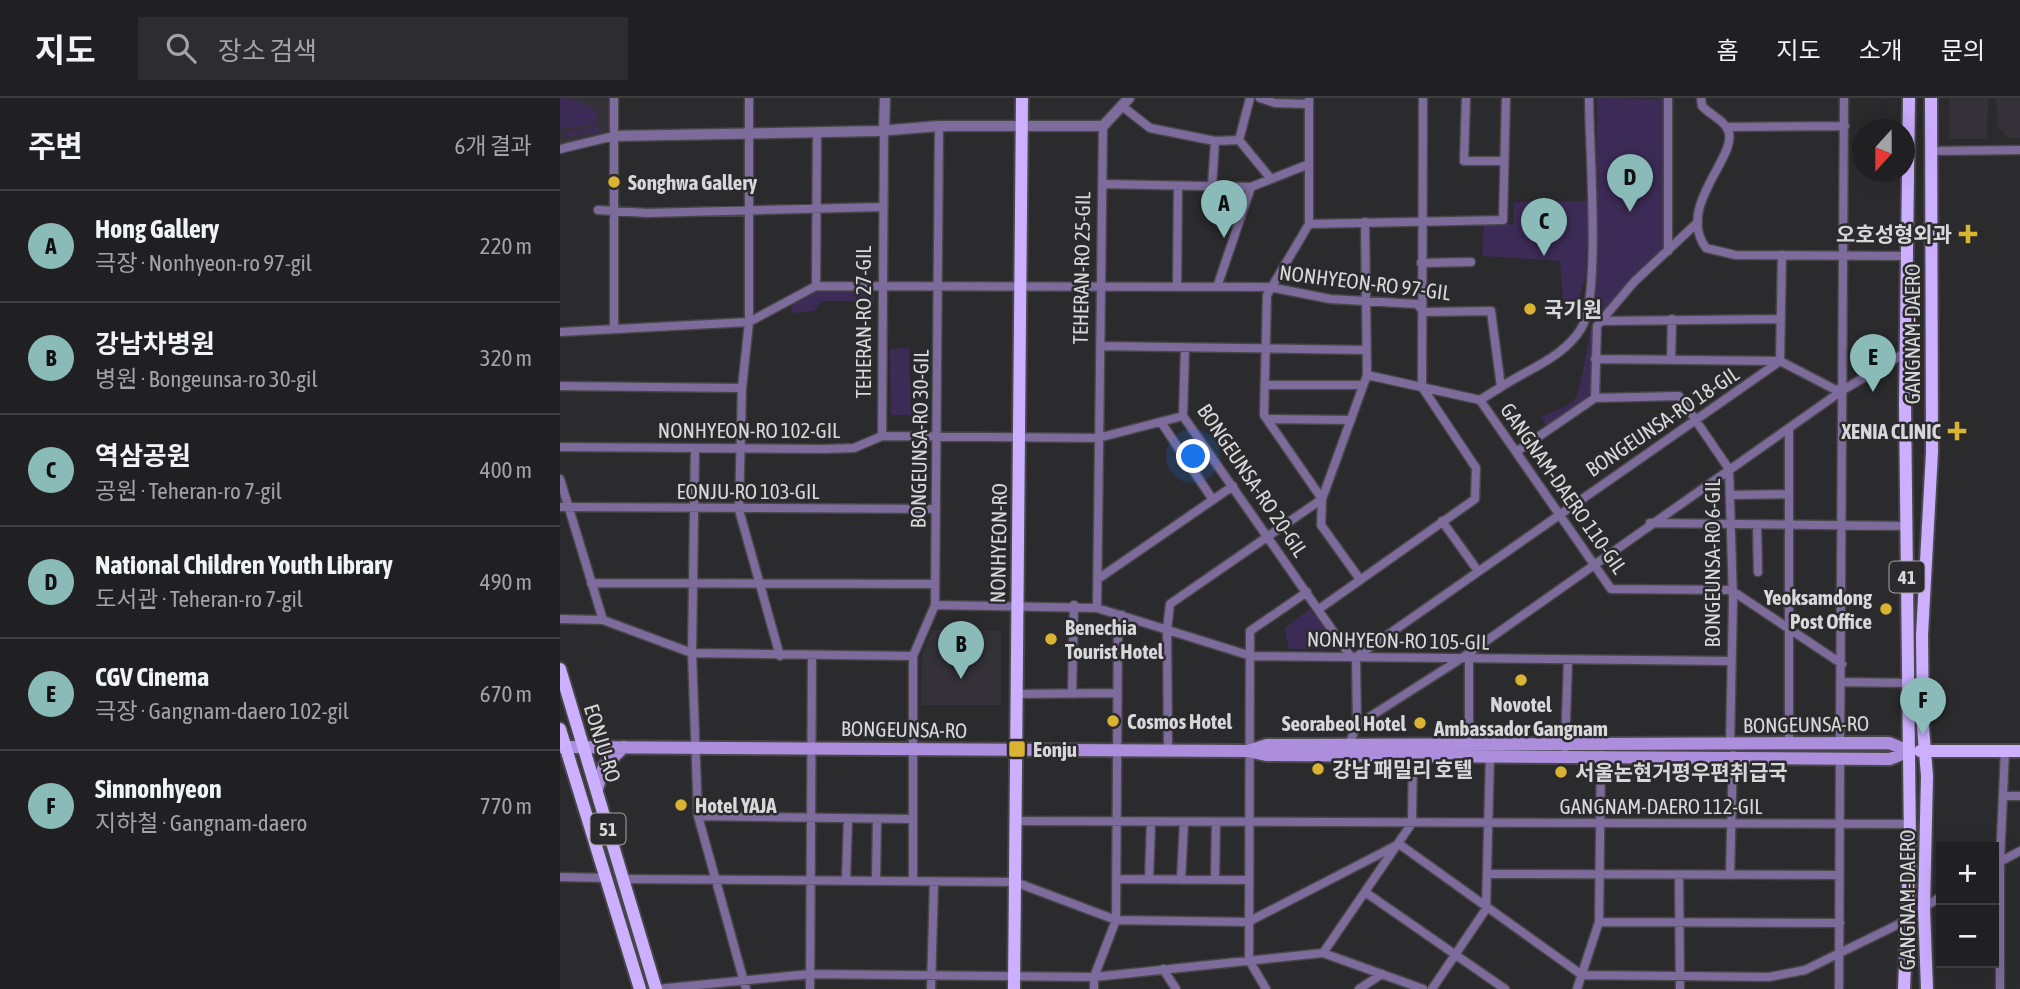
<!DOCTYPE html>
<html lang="ko">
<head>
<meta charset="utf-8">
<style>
	body { margin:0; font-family:"Asap Condensed","Noto Sans KR",sans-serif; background:#2d2d2f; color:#f1f3f6 }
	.controls { position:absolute; right:21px; bottom:21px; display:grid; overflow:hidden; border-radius:0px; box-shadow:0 7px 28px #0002 }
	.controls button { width:63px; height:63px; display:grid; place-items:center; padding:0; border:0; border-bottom:2px solid #3d3e40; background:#202022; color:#f1f3f6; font:35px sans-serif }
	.compass { position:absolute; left:1292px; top:21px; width:63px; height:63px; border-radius:50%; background:#202022; box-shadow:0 7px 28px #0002; rotate:201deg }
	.you { position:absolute; left:634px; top:359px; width:24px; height:24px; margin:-18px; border:5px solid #fff; border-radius:50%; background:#1a73e8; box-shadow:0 0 0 10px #1a73e833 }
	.badge { display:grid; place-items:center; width:46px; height:46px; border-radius:50%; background:#8bbbb9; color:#111; font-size:23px; font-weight:700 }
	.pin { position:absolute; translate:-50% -58px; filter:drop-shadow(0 2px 4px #0008) }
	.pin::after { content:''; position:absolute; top:37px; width:24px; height:21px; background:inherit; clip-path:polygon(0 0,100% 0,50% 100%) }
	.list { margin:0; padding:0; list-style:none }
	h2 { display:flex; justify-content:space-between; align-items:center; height:91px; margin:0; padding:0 28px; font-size:30px }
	h2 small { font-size:23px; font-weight:400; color:#a2a3a5 }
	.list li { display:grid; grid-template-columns:46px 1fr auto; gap:21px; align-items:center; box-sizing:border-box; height:112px; padding:0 28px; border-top:2px solid #3d3e40 }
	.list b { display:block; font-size:26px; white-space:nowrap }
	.list p { margin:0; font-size:23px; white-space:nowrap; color:#a2a3a5 }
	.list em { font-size:23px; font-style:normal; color:#a2a3a5 }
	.icon { flex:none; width:38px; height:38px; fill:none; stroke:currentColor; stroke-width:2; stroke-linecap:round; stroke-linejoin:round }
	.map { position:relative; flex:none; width:1460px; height:891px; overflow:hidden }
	header { display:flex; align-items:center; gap:42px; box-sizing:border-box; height:98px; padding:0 35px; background:#202022; border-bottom:2px solid #3d3e40 }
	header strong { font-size:33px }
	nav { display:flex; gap:38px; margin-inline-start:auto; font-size:24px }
	.search { width:490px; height:63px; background:#2d2d2f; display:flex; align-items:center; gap:18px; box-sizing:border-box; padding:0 24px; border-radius:0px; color:#a2a3a5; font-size:26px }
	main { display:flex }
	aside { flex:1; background:#202022 }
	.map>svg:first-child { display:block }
	.built { fill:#343139 }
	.green { fill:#3d2b57 }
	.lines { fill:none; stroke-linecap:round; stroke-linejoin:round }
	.minor-casing { stroke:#474749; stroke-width:11 }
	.tertiary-casing { stroke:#474749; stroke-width:13 }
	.secondary-casing { stroke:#474749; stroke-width:16 }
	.primary-casing { stroke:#474749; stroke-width:16 }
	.minor { stroke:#7d6b9c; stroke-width:8 }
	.tertiary { stroke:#7d6b9c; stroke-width:10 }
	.secondary { stroke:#ac8edc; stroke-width:12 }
	.primary { stroke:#cdafff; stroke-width:12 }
	.poi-dot { fill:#dab333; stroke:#2b2b2d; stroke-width:2.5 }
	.labels { text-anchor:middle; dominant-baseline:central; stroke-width:5; stroke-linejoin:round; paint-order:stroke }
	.shield { fill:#2b2b2d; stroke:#a4a3a5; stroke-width:2 }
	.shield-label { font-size:19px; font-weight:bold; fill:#d8d7d9 }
	.poi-label { font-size:21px; font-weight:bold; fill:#d8d7d9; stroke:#2b2b2d; text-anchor:start }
	.street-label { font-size:21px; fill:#d8d7d9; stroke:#2b2b2d }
</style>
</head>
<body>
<header>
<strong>지도</strong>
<div class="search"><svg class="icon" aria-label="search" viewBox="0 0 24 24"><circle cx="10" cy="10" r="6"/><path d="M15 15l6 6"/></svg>장소 검색</div>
<nav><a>홈</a><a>지도</a><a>소개</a><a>문의</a></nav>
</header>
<main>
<aside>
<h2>주변<small>6개 결과</small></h2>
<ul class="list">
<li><span class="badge">A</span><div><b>Hong Gallery</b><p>극장 · Nonhyeon-ro 97-gil</p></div><em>220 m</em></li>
<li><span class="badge">B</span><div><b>강남차병원</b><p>병원 · Bongeunsa-ro 30-gil</p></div><em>320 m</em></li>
<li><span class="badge">C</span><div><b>역삼공원</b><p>공원 · Teheran-ro 7-gil</p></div><em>400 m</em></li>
<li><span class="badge">D</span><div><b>National Children Youth Library</b><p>도서관 · Teheran-ro 7-gil</p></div><em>490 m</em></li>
<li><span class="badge">E</span><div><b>CGV Cinema</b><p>극장 · Gangnam-daero 102-gil</p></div><em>670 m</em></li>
<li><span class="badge">F</span><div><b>Sinnonhyeon</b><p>지하철 · Gangnam-daero</p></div><em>770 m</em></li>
</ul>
</aside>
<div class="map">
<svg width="1460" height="891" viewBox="0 0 1460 891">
	<rect width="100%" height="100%" fill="#2b2b2d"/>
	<path class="built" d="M0,0h50v34l-50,14z
		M1389,0h39l-1,41h-38z
		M1436,0h24v40h-12l-10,-11z
		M372,532l69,1v74h-80l1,-51z"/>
	<path class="green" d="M0,0c12,0 32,7 38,17l-5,10 -33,4z
		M1037,0l67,1 1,152 -57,53 -14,22 -1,71 -46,31 -6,-11c10,-5 27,-10 34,-18 7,-7 15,-75 20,-92z
		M37,26l4,8 -38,5 3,-6 23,-2z
		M1028,103l-2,75 -13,38h-9l-4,-53 -78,-5 2,-32h29l1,-22z
		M259,192l51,2 4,3v9l-6,3v-6h-46l-8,10 -22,2 -1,-11z
		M349,250l2,67h-20l-1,-66z
		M750,511l34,40h-55l-4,-21z"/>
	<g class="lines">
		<g class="minor-casing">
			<path id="minor" d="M189,0v224l-7,66 -3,122 41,146
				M700,0l15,5 34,1
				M749,0v126l-42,71 -3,120 58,84 -1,26 38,53
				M906,0l-2,63h40
				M1141,0l1,8c7,8 20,13 25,22 16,25 -53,77 -21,120l29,7 174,1
				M562,8l28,22 65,13 24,-1
				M1167,29l118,-1
				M679,42l32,39
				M679,42l11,-42
				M0,51l54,-13
				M1371,53l89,-1
				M542,86l149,3 58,-23
				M652,88l3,-45
				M38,112l49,3 235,-6
				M749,126l194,-4 3,-122
				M1108,153v-153
				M861,165l50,-1
				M256,188l1,-154
				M617,188l1,-100
				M657,189l34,-100
				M1041,223l180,-2
				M54,231v-231
				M0,234l189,-10 67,-36 453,1 61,12 87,5 7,8 67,-1 10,76 -21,13
				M540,248l265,4
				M625,250l-2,68 168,241
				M1035,261l185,2 54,28 9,1
				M1111,262l1,-41
				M807,277l113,25 131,189 120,1 111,74
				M706,287h97
				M0,288l182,2
				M941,289c27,-18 64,-30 81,-60 19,-32 7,-184 7,-229
				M1035,300l84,-2 50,73 4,131 -3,144
				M1035,300l2,-72 4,-5 33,-39 64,-60
				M707,321l84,1
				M601,324l52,78
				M322,338l2,-307
				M0,349l263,2 31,-1 28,-12 216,2 85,-22
				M135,350l-3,205 6,163 48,173
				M956,354l79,-54
				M0,381l43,141
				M1170,397l59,-1
				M0,409l376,2
				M882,423l36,50
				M1090,425l256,3
				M1197,428l1,46
				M538,481l135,-93
				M31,485l344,1
				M375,507l162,3 154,48 479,5
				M537,510l6,-482
				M759,511l156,-110 1,-31 -54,-81 1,-289
				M0,521l43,1 89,33 221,3
				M909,561v85
				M1281,584l66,1
				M455,596l102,-1
				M512,596l2,-89
				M797,627l105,-67 381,-268 62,-37
				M1280,645l4,-645
				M789,646l8,-19 -1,-68 424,-296 2,-106
				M1229,647v-316
				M1005,650l3,-88
				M608,652l-1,-120 3,-26 152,-105 45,-124 -2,-153
				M1444,698h16
				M138,718l213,3
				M454,723l896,3
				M839,746l183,131 187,2 36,-7 100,-49
				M1434,767l26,-14
				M927,776l352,1
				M1119,777l1,114
				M1170,777l3,-120
				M0,779l47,1
				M63,781l392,3 101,38 132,2 151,-78
				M286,781l2,-61
				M556,781l133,1
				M589,781l2,-56
				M655,781l1,-56
				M316,782l1,-61
				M621,782l3,-58
				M353,783v-225l22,-51 4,-479
				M805,794l140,97
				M1364,809l17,-10
				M1039,824l241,1
				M763,855l89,-130 1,-68
				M603,871l13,20
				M97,891l153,-15 284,3 229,-24 100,36
				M250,891l2,-333
				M371,891l3,-107
				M534,891v-12l22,-57 2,-298 4,-7
				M706,891l-17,-29 1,-329 57,-39
				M799,891l23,-15
				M872,891l54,-80 4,-154
				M1017,891l22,-67 2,-167
				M1279,891l1,-232
				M1440,891v-128l5,-111"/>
		</g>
		<g class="tertiary-casing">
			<path id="tertiary" d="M324,31l1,-31
				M54,38l264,-5 61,-5h164l26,-28"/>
		</g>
		<g class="secondary-casing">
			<path id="secondary" d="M0,649l688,4 18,4 624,4 19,-8
				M688,653l19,-6 622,-2 20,8
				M37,691l7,-23 20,-19"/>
		</g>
		<g class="primary-casing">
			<path id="primary" d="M0,571l96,320
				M0,631l80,260
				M1360,653h100
				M454,891l8,-891
				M1344,891l6,-145 -5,-441 4,-305
				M1367,891l-3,-82 3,-131 -4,-49 -1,-92 10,-183 -1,-354"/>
		</g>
		<use href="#minor" class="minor"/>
		<use href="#tertiary" class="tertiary"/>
		<use href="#secondary" class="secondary"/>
		<use href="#primary" class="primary"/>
	</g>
	<g class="poi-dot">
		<circle cx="54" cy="84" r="7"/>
		<path d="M1404.5 125.5h7v7h7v7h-7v7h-7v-7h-7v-7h7z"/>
		<circle cx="970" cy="211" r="7"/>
		<path d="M1393.5 322.5h7v7h7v7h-7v7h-7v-7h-7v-7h7z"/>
		<circle cx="1326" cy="511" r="7"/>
		<circle cx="491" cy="541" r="7"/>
		<circle cx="961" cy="582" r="7"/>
		<circle cx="553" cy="623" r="7"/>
		<circle cx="860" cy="625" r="7"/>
		<rect x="448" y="642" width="18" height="18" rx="3.5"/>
		<circle cx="758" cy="671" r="7"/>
		<circle cx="1001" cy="674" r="7"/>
		<circle cx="121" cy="707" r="7"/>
	</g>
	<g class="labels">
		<g class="shield">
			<rect x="1329.5" y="463.5" width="35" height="31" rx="5"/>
			<rect x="30.5" y="715.5" width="35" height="31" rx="5"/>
		</g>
		<g class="shield-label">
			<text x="1347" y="479">41</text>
			<text x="48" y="731">51</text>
		</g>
		<g class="poi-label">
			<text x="68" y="84">Songhwa Gallery</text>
			<text x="1392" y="136" text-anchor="end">오호성형외과</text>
			<text x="984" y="211">국기원</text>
			<text x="1381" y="333" text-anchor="end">XENIA CLINIC</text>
			<text x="1312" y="499" text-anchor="end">Yeoksamdong<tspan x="1312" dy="24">Post Office</tspan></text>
			<text x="505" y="529">Benechia<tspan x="505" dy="24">Tourist Hotel</tspan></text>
			<text x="961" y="606" text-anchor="middle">Novotel<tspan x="961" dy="24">Ambassador Gangnam</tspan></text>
			<text x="567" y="623">Cosmos Hotel</text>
			<text x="846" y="625" text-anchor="end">Seorabeol Hotel</text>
			<text x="473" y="651">Eonju</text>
			<text x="772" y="671">강남 패밀리 호텔</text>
			<text x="1015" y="674">서울논현거평우편취급국</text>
			<text x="135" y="707">Hotel YAJA</text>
		</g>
		<g class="street-label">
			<text transform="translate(521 170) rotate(-89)">TEHERAN-RO 25-GIL</text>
			<text transform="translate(805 184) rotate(7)">NONHYEON-RO 97-GIL</text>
			<text transform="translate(303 224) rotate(-90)">TEHERAN-RO 27-GIL</text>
			<text transform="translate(1352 236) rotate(-90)">GANGNAM-DAERO</text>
			<text transform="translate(1102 323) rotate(-34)">BONGEUNSA-RO 18-GIL</text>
			<text x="189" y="332">NONHYEON-RO 102-GIL</text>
			<text transform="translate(359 341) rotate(-89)">BONGEUNSA-RO 30-GIL</text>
			<text transform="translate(693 382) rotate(56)">BONGEUNSA-RO 20-GIL</text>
			<text transform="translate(1004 390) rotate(55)">GANGNAM-DAERO 110-GIL</text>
			<text x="188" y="393">EONJU-RO 103-GIL</text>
			<text transform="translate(438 445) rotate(-89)">NONHYEON-RO</text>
			<text transform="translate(1152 465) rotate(-90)">BONGEUNSA-RO 6-GIL</text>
			<text transform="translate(838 542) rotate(1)">NONHYEON-RO 105-GIL</text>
			<text transform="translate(1246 626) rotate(-1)">BONGEUNSA-RO</text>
			<text transform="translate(344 631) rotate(1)">BONGEUNSA-RO</text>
			<text transform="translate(43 645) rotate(73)">EONJU-RO</text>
			<text x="1101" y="708">GANGNAM-DAERO 112-GIL</text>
			<text transform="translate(1347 802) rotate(-90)">GANGNAM-DAERO</text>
		</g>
	</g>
</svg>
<div class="controls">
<button>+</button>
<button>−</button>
</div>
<svg class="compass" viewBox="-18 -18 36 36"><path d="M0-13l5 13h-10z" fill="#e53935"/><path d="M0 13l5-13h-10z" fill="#a2a3a5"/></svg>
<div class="you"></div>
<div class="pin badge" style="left:664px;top:140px">A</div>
<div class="pin badge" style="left:401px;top:581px">B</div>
<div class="pin badge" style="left:984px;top:158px">C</div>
<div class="pin badge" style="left:1070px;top:114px">D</div>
<div class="pin badge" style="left:1313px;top:294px">E</div>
<div class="pin badge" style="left:1363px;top:637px">F</div>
</div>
</main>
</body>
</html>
